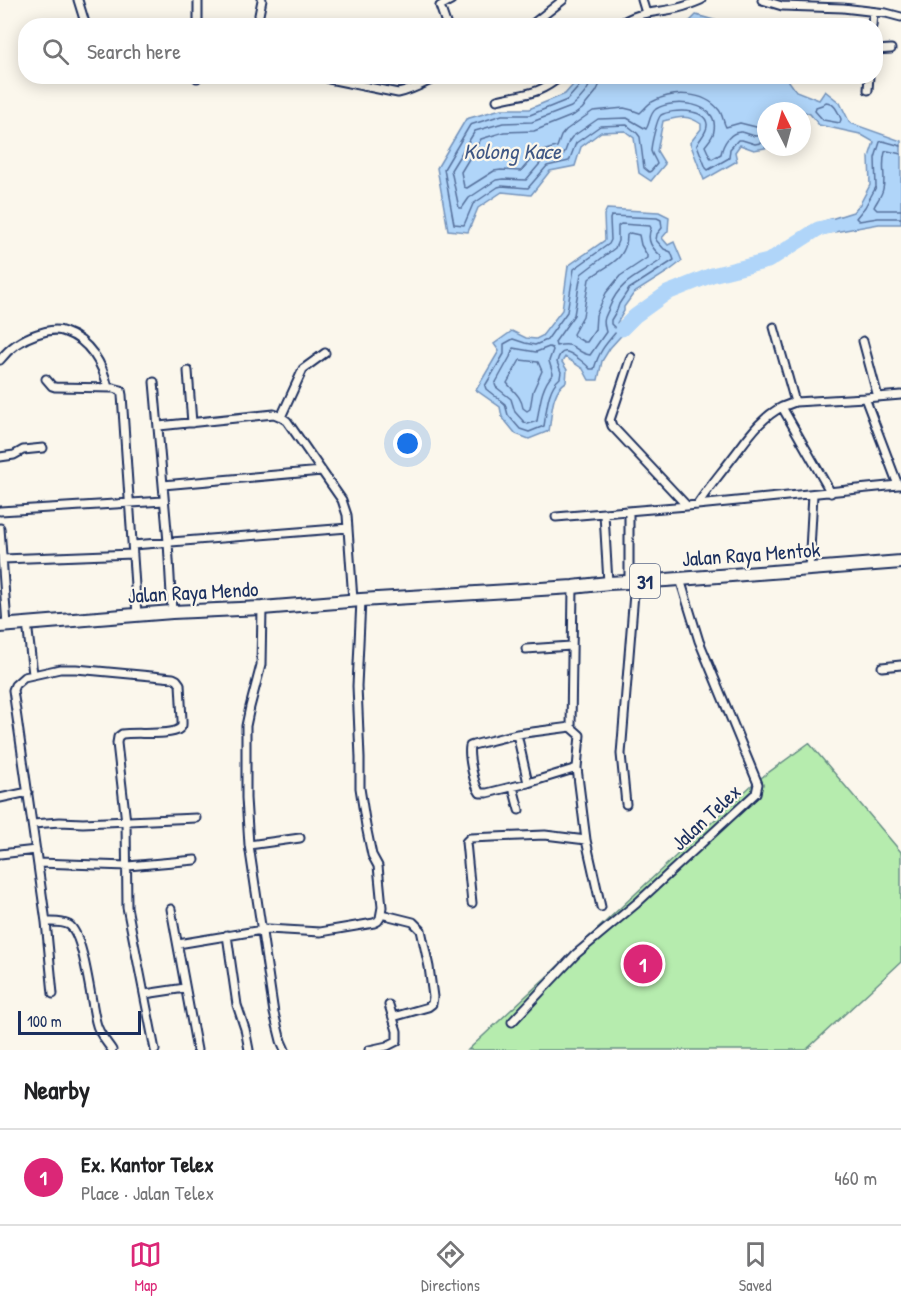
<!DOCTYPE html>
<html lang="en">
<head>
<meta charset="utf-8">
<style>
	body { margin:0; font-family:"Patrick Hand",sans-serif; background:#f6f6f6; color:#202124 }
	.compass { position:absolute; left:757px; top:102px; width:54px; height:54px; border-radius:50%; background:#fff; box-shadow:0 3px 15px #0003; rotate:354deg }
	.scale { position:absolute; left:18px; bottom:15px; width:123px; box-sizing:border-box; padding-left:6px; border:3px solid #1b2f5e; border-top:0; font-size:16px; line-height:21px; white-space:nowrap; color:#1b2f5e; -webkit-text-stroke:4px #fbf7ec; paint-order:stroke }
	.you { position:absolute; left:408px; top:444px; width:21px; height:21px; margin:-15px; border:4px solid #fff; border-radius:50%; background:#1a73e8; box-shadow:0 0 0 9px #1a73e833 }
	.badge { display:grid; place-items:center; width:39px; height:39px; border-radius:50%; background:#db2777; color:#fff; font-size:20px; font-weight:700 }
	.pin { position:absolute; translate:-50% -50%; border:3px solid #fff; box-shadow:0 2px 6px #0006 }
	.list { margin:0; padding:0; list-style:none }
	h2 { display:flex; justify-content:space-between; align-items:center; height:78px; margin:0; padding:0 24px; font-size:26px }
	h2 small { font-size:20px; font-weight:400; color:#757577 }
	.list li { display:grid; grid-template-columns:39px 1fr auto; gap:18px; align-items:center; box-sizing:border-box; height:96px; padding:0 24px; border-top:2px solid #e0e0e0 }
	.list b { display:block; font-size:22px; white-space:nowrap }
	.list p { margin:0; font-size:20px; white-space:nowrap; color:#757577 }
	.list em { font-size:20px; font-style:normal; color:#757577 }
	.icon { flex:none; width:33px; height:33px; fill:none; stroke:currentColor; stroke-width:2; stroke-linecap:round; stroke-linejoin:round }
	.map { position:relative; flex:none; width:901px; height:1050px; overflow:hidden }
	.search { position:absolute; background:#fff; box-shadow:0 3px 15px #0003; left:18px; right:18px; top:18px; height:66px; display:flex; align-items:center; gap:15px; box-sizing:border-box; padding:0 21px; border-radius:24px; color:#757577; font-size:22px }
	.sheet { height:174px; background:#fff }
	nav { display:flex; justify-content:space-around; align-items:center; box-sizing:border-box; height:84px; border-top:2px solid #e0e0e0; background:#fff; font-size:16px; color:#757577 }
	nav a { display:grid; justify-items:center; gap:3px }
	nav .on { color:#db2777 }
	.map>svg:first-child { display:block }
	.green { fill:#b6ecae; stroke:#688e86; stroke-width:1.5 }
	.water { fill:#b0d5f9; stroke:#7493bb; stroke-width:1.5 }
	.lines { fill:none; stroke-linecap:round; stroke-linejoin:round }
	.shore { stroke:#57719c; stroke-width:1.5 }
	.river { stroke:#b0d5f9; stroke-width:15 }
	.street-casing { stroke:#1b2f5e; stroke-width:11 }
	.highway-casing { stroke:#1b2f5e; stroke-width:16 }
	.street { stroke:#fbf7ec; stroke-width:7 }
	.highway { stroke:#fbf7ec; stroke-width:12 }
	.labels { text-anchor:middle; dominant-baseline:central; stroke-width:4.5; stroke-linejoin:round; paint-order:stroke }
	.shield { fill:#fbf7ec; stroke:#5e6b89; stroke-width:1.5 }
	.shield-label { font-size:20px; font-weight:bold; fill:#1b2f5e }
	.street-label { font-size:21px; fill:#1b2f5e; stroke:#fbf7ec }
	.water-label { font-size:22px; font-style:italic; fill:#405885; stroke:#fbf7ec }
</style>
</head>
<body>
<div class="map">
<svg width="901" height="1050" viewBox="0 0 901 1050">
	<rect width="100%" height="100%" fill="#fbf7ec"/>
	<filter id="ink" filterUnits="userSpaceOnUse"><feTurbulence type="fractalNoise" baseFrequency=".0167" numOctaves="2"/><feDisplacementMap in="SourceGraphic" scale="12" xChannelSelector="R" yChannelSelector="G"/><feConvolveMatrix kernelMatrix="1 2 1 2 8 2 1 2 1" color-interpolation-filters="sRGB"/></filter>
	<g filter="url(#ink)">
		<path class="green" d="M809,743l92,109v110l-95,88h-338l286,-267z"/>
		<path class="water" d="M696,15l36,10h-52l10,-4z
			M580,77h206l10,14 23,9 6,-9 15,12 10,20 51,18v83h-22l-61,11 -9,-8 6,-3 38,-12 7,-8 10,-19 -1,-28 5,-15 -14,-8 -41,-9 -9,-11 -16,-6 -1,3h-27v36h5l-17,3 -14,-5 -5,7 2,9 -33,19 -14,-37 11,-14v-5c-14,-10 -22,-7 -38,-3l-6,30 8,13 -14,17 -12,-8 -5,-35 -9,-7 -24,1 -20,15 -6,19 -25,5 -19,24 -29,-3 -24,16 -10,24 -20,-2 -11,-62 29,-49 35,-10h28l36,-15z
			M607,209l52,3 10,5 -1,14 -6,7 6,7 6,-3 8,19 -13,10 -35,22 -10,14v4l-7,12 4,2 8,-12 9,4 -28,31 -8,13 -4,19h-9l-6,-11 -18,-12 -3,5 5,8 -1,12c-15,9 -14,33 -17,49l-20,8 -13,-5 -14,-17 -2,-10 -24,-17 23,-39 -5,-7 18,-13 14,7 10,1 6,-3 20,-26 6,-44 37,-26 -1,-25z"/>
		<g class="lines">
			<path class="shore" d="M584,76l-1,6 -16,18 -37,15h-28l-32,10 -26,44 10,55 10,1 9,-21 25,-17 4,-1 26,2 19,-22 22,-5 7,-18 24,-17 27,-1 10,8 3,4 4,31 5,4 2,-1 6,-7c-1,-4 -5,-9 -6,-13 0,-6 6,-33 10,-36 11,-6 44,-7 46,9 1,8 -7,14 -10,21l9,23 2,2 21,-12 1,-9 8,-9h4l13,4 11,-2
				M592,76c-1,12 -12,24 -21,31l-39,15 -29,1 -28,8 -24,39 8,38h3l7,-10 27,-18 7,-1 23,1 17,-20 21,-6 5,-13 3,-4 26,-18 29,-1 19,11c4,-5 3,-15 10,-20 17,-11 63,-7 58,21 0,6 -5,11 -9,16l5,11 2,2 9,-5c2,-10 9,-23 21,-22 5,1 10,4 14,4 4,0 7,-1 10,-2
				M601,76l-1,8 -4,8 -14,17 -8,6 -40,16 -30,1 -23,7 -20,33 3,15 3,1 27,-17 7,-1 20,1c14,-16 14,-19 36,-24l4,-11 5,-6 27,-19 31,-3 8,2 8,3c5,-4 8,-10 14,-12 19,-10 50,-10 65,9 4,5 4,12 7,17l14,-4 16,4 10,-2
				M826,102c9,1 12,10 15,17l-1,4 -17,-3 -8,-9 1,-4 6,-2z
				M901,146l-18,-5 -3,1 -5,16 1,29 -11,20 -9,11 3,3 19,-3h23
				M901,154l-13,-3 -3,1c-4,14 1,25 -2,37 -1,6 -6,12 -9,18l3,3h24
				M611,216l46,2 4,2 1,8 -5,6 -1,6 8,9 7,3 3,8 -45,29 -10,15 -2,6 -6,10v4l5,5v3c-12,14 -17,20 -22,37h-4c-3,-4 -7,-7 -11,-10 -10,-7 -18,-13 -22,3l4,10 -1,6c-13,11 -13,31 -16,48l-15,6 -9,-3 -12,-14 -3,-11 -19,-15 -1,-3 19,-32v-10l9,-5 12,4 10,2 12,-5 20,-28 7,-43 35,-25 2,-4 -1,-21z
				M621,224l29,2 1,2c-5,13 1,20 10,28v4c-20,15 -41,20 -51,46 -5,13 -8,11 -4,26l-16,23c-17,-3 -12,-14 -34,-9l-1,-4 19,-27 7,-41 34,-26 3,-7v-15z
				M630,233l9,2 2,10 6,10v3l-27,18 -14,17 -10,22 -1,15 -8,12h-3l-10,-6 -1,-2 10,-18 6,-37c17,-14 38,-18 38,-44z
				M549,347l3,1 1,2 -4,11 4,13c-12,13 -13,30 -16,47l-9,3 -4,-2 -9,-10 -4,-13 -15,-12 -1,-3 15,-27 3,-9 23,4z
				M520,360l18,2 4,9 -9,20 -3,18 -3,2 -4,-3c-2,-12 -9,-16 -16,-25z"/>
			<path class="river" d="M622,329l13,-13 32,-23 45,-18 56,-14 50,-32 13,-3"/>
			<g class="street-casing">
				<path id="street" d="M78,0l8,26
					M642,0l4,13
					M762,0l20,6 61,2 43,5 15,4
					M259,15l3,-15
					M198,26v-26
					M447,26l-7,-20 11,-6
					M530,26l33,-26
					M618,26c18,-15 39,-13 60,-18 8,-2 16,-5 23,-8
					M872,26l1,-14
					M876,50l15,-1
					M197,78v-2
					M329,79l69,14c15,-3 28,-11 41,-17
					M868,90l1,-14
					M497,100c28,-7 40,-4 64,-24
					M774,327l21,75
					M863,341l15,56
					M631,357l-21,63 2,6 75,80 211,-21
					M0,360c10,-13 22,-21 37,-26 9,-3 19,-6 28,-2 24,8 38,32 43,56
					M188,371l4,52
					M46,379l6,7 3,1 58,1 8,2 1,5 15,220
					M154,382l14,160 4,70
					M865,398l36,-3
					M281,417l22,-48 22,-16
					M159,426l115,-12 7,3 6,4 55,79 5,15 6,85
					M0,457l14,-2 9,-5 20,-2
					M163,485l159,-14
					M831,493l-49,-86 13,-5 70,-4 33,87h3
					M697,505c11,-17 24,-32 36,-48 14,-18 28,-40 49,-50
					M0,511l164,-10
					M629,512v70
					M604,514l4,69
					M556,517l131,-11
					M0,528l7,97
					M133,545l215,-17
					M3,559l130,-5
					M809,569l4,-75
					M573,587l-2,140 9,8 -3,33 9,72 15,67
					M262,608l-1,57 -11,42 -4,19v72l3,47 25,168 7,28 4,9
					M27,623l6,51
					M526,649l45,-3
					M882,667l19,-2
					M571,727l-54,7 -44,11 -3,1c-2,10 4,39 10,47h7l41,-10 49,-15
					M517,734l11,49
					M513,787l6,23
					M0,798l28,-6
					M626,804l-5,-50 14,-173
					M33,824l27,-2 23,1 113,-5
					M249,845l51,-7
					M0,854l36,-4
					M38,863l90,3 67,-6
					M472,903l-6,-61 4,-4 75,-3 41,5
					M171,909l26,141
					M381,914l32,8 8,8 8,37 4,30 -1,7 -4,3 -35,10
					M46,922c7,0 16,-1 23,3 15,9 22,78 27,97 2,11 10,19 16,28
					M227,935l10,70 8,24 4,21
					M178,944l90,-15 52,3 54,-9 4,-2 2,-3 2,-11 -4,-41 -6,-11 -6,-29 -6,-38v-30l-3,-72 4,-86
					M53,994l-7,-72 -33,-232 2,-5 9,-8 36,-8h16l97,9 4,2 3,4 2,36c0,5 1,6 -3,9 -8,7 -44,3 -57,5l-4,3 -1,6 9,79 1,85 28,143
					M145,994l40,-6
					M512,1022l64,-68 61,-51 119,-110 2,-9 -59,-143 -19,-62
					M369,1050l18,-4 10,-5v-10l-8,-26"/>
			</g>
			<g class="highway-casing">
				<path id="highway" d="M0,626l172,-14 90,-4 99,-8 212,-13 35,-4 58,-3 235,-18"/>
			</g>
			<use href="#street" class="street"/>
			<use href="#highway" class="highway"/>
		</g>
	</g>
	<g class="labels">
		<rect class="shield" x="630" y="564" width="30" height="34" rx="4.5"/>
		<g class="shield-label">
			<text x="645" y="581">31</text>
		</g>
		<g class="street-label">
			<text transform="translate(751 554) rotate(-4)">Jalan Raya Mentok</text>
			<text transform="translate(193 592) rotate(-3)">Jalan Raya Mendo</text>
			<text transform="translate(706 817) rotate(-43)">Jalan Telex</text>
		</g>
		<g class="water-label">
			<text x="512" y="151">Kolong Kace</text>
		</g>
	</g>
</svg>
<svg class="compass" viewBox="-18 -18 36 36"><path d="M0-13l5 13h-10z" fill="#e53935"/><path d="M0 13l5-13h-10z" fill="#757577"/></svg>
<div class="scale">100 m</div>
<div class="you"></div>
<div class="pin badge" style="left:643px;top:964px">1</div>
<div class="search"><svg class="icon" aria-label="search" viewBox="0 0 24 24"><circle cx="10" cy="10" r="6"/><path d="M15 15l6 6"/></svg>Search here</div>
</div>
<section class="sheet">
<h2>Nearby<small></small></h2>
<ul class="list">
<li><span class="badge">1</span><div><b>Ex. Kantor Telex</b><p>Place · Jalan Telex</p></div><em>460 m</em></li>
</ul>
</section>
<nav>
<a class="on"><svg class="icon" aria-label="map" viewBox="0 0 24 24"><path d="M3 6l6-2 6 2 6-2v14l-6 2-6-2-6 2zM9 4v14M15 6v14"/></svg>Map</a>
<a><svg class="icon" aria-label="directions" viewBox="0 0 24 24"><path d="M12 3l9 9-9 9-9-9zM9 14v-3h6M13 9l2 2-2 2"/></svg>Directions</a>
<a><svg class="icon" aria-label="saved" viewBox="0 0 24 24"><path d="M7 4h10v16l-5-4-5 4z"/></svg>Saved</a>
</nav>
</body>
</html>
